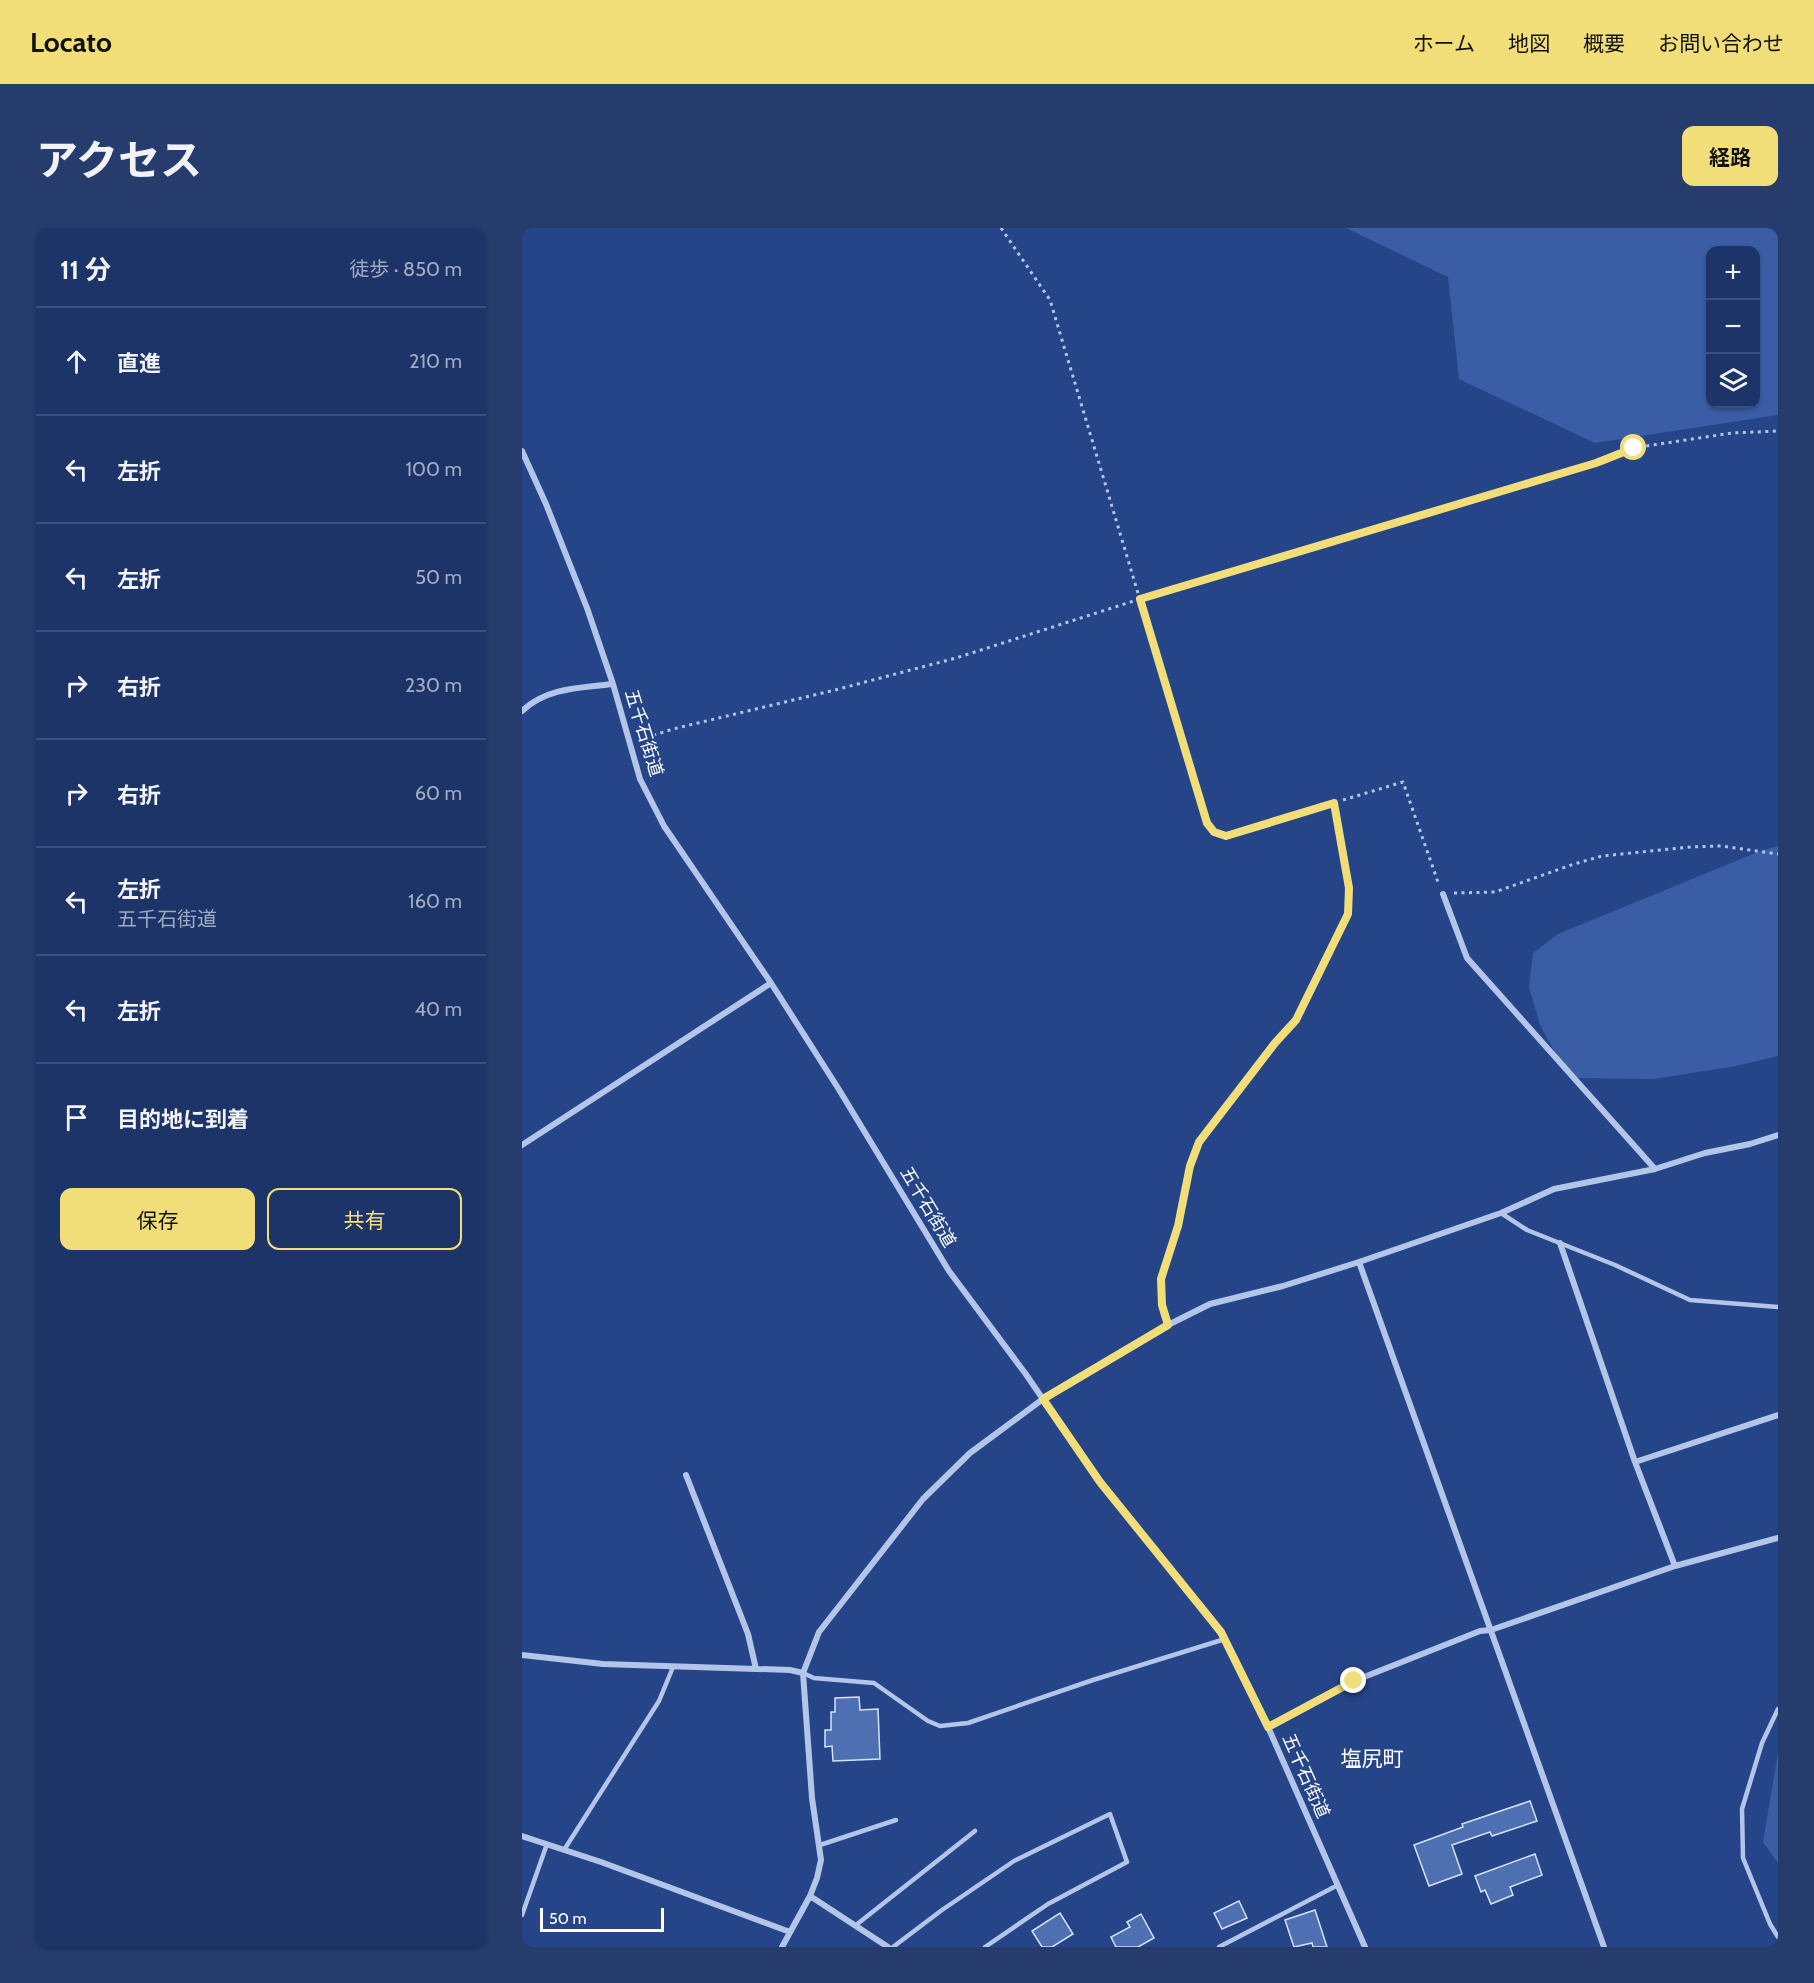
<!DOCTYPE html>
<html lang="ja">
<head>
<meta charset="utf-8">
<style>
	body { margin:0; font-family:Cabin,"Noto Sans JP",sans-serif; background:#253c6d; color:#f1f3f6 }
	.controls { position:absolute; right:18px; top:18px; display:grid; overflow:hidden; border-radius:12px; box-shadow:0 2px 4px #0004 }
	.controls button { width:54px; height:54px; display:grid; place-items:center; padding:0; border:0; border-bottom:2px solid #3a4f7b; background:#1c3467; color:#f1f3f6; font:30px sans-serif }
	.scale { position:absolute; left:18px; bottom:15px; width:124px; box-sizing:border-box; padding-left:6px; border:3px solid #fff; border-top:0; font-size:16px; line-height:21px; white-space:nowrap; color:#fff; -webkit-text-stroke:4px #264589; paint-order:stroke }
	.stop { position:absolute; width:18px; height:18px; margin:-14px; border:4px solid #f2de78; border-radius:50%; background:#fff }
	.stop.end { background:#f2de78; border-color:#fff; box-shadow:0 2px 6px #0008 }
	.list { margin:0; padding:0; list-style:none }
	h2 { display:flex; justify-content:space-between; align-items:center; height:78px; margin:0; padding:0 24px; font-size:26px }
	h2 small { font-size:20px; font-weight:400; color:#a0aac0 }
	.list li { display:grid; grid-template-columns:39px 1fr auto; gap:18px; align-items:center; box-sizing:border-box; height:108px; padding:0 24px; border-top:2px solid #3a4f7b }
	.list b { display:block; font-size:22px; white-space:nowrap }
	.list p { margin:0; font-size:20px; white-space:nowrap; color:#a0aac0 }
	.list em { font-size:20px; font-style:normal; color:#a0aac0 }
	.actions { display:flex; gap:12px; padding:18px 24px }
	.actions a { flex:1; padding:14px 0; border:2px solid #f2de78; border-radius:12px; text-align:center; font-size:21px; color:#f2de78 }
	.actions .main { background:#f2de78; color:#111 }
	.icon { flex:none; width:33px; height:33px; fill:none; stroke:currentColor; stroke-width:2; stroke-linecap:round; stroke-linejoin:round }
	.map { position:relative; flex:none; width:1256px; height:1719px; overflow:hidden; border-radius:12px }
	header { display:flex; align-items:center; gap:36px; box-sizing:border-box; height:84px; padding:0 30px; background:#f2de78; color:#111 }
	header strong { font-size:28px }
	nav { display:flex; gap:33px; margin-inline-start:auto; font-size:21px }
	.intro { display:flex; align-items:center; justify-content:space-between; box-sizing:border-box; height:144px; padding:0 36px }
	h1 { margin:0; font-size:42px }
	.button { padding:15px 27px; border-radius:12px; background:#f2de78; color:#111; font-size:21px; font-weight:700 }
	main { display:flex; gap:36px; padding:0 36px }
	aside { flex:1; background:#1c3467; border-radius:12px; box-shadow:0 2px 4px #0004 }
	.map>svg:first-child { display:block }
	.green { fill:#3a5da6; fill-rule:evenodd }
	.building { fill:#4e6fb1; stroke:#d7e2f7; stroke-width:1.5 }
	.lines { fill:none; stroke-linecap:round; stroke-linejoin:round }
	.path { stroke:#b3c5e9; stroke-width:3; stroke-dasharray:3 4.5; stroke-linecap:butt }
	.service { stroke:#b3c5e9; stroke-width:4.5 }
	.minor { stroke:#b3c5e9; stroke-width:6 }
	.route { stroke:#f2de78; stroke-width:8 }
	.labels { text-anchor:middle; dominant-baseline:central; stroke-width:4.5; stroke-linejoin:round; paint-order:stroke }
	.street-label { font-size:18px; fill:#fff; stroke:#264589 }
	.quarter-label { font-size:21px; fill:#fff; stroke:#264589 }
</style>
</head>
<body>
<header>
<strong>Locato</strong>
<nav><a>ホーム</a><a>地図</a><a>概要</a><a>お問い合わせ</a></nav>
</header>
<div class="intro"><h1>アクセス</h1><a class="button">経路</a></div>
<main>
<aside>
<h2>11 分<small>徒歩 · 850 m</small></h2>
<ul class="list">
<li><svg class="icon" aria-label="ahead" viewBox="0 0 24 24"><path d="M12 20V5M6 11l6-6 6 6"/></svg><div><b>直進</b></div><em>210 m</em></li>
<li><svg class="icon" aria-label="left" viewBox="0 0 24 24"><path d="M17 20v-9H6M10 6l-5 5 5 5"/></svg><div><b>左折</b></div><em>100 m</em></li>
<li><svg class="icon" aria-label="left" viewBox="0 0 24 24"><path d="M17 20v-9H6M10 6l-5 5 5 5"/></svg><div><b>左折</b></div><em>50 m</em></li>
<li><svg class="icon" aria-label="right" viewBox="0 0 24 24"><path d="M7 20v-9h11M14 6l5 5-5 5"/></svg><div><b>右折</b></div><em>230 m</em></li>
<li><svg class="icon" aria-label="right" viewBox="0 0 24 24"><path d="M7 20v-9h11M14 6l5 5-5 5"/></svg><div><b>右折</b></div><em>60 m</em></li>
<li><svg class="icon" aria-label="left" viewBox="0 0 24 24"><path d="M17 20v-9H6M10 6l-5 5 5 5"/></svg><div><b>左折</b><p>五千石街道</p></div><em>160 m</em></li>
<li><svg class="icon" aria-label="left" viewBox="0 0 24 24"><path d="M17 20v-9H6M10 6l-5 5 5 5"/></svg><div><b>左折</b></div><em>40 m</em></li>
<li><svg class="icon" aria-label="arrive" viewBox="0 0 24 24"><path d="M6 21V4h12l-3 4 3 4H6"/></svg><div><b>目的地に到着</b></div></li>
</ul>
<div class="actions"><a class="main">保存</a><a>共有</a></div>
</aside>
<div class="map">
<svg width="1256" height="1719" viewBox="0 0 1256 1719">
	<rect width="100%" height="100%" fill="#264589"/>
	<path class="green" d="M824,0h432v187l-183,28 -136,-64 -11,-102zM1234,22v154h-46v-154z
		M1256,618v210l-42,10 -82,13 -76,-1 -21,-22 -17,-31 -11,-38 4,-34 25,-19 200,-82z
		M1256,1525v110l-15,-21z"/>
	<path class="building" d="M337,1469l1,13 18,-1 2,50 -47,2 -1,-15 -7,1v-17h6v-18h4v-14z
		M1008,1573l7,20 -45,15 -2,-4 -38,13 10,29 -33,12 -15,-41 49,-18 -1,-3z
		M1013,1626l7,21 -32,12 3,8 -22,9 -6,-14 -4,2 -6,-16z
		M717,1673l8,17 -25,11 -8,-16z
		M793,1682l12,37h-14l-1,-4 -18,4 -9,-27z
		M538,1685l13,21 -21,13h-10l-10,-16z
		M619,1686l13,24 -16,9h-22l-5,-10 19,-10 -3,-5z"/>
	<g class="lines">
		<path class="path" d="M479,0l49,72 157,523 7,10 12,3 99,-30
			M117,512l34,-11 162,-39 121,-32 184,-59 456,-136 37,-15 99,-15 46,-2
			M821,572l60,-18 36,103
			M932,665l41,-1 79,-28 28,-8 89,-9 30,-1 57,8"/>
		<path class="service" d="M979,985l26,17 88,35 75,35 88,7
			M646,1097l-6,-20 -1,-26 17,-53 12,-60 9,-24 76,-99 21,-23 21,-40 31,-66 1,-26 -15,-85
			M281,1445l11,5 60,5 54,38 12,5 28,-3 125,-43 132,-41
			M1256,1481l-16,34 -20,66 1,49 27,66 8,13
			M298,1617l76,-25
			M42,1622l95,-149 14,-34
			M0,1687l25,-71
			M334,1697l119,-94
			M371,1719l49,-37 72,-49 96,-47 17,48 -79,42 -63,43
			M697,1719l119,-62"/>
		<path class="minor" d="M0,223l24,53 41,104 26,76 27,95 24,47 107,157 67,105 111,183 76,102 75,109 92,114 33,43 43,88 97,220
			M0,483c25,-24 59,-23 91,-27
			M921,666l24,64 188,211
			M0,917l249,-162
			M1038,1015l75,219 40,104
			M837,1034l245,685
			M1113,1234l143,-47
			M164,1247l62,159 8,35
			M0,1427l81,9 187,6 13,3
			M746,1499l86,-46 126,-50 11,-1 184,-64 103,-28
			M0,1608l79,26 189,70
			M288,1668l78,51
			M260,1719l28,-51 7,-18 4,-18 -9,-62 -9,-125 16,-41 104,-133 47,-46 73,-54 125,-74 42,-21 73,-18 76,-24 142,-49 53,-24 101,-20 50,-16 45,-9 28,-9"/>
	</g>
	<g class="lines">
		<path class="route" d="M832,1453l-86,46 -47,-95 -121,-150 -57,-83 125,-74 -6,-20 -1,-26 17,-53 12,-60 9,-24 76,-99 21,-23 52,-106 1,-26 -15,-85 -108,33 -12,-4 -7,-9 -67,-224 456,-136 38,-15"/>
	</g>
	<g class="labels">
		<g class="street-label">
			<text transform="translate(122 505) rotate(73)">五千石街道</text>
			<text transform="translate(406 979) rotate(59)">五千石街道</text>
			<text transform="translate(784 1548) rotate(66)">五千石街道</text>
		</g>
		<g class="quarter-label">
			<text x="850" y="1530">塩尻町</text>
		</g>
	</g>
</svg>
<div class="controls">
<button>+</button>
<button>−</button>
<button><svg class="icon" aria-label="layers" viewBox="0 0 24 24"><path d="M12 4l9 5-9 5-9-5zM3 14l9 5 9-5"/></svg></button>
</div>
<div class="scale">50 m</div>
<div class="stop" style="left:1112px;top:220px"></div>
<div class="stop end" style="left:832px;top:1453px"></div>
</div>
</main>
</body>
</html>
